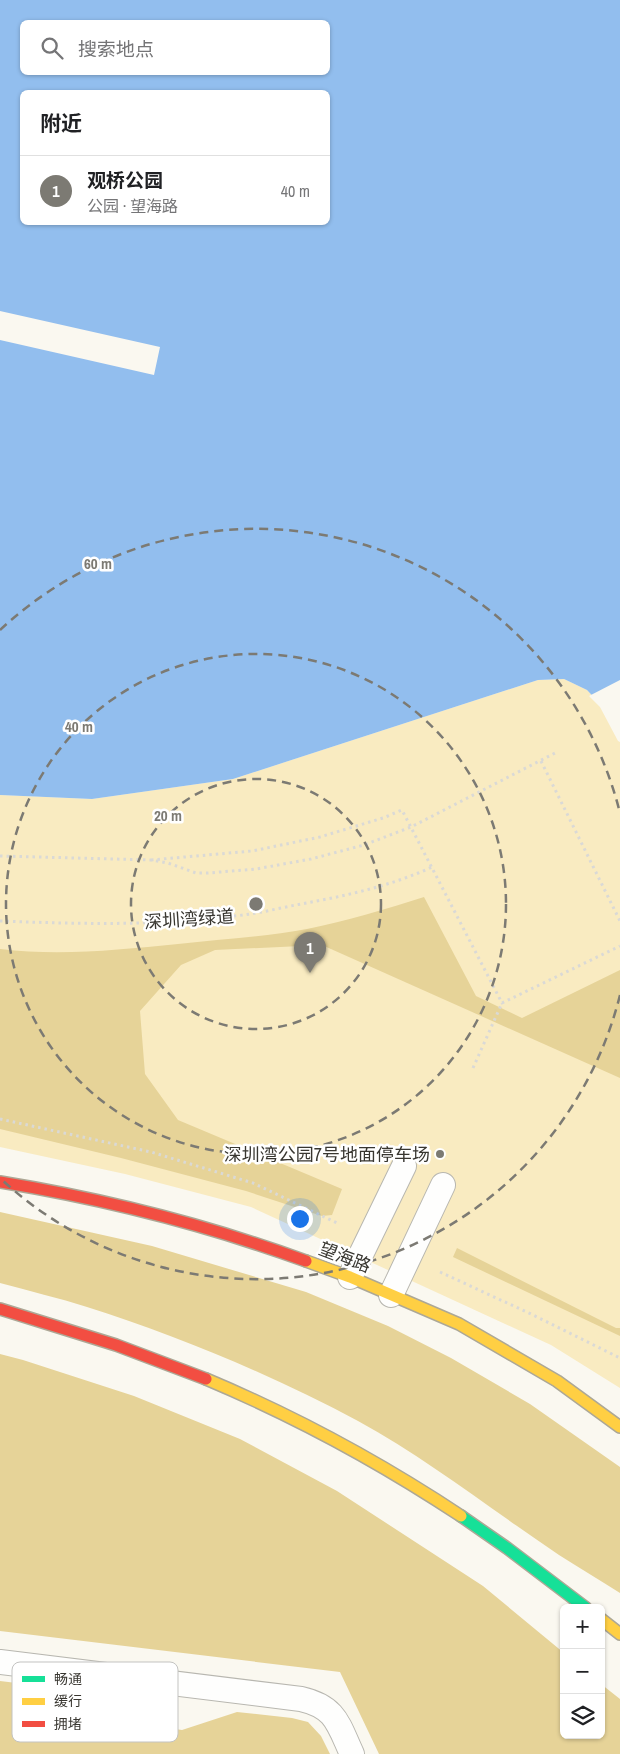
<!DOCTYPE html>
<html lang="zh">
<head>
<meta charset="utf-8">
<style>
	body { margin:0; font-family:"Archivo Narrow","Noto Sans SC",sans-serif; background:#f6f6f6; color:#202124 }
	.controls { position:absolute; right:15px; bottom:15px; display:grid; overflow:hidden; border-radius:8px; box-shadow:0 1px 4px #0004 }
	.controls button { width:45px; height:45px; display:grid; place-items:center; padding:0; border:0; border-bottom:1px solid #e0e0e0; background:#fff; color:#202124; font:25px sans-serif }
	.you { position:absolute; left:299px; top:1218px; width:18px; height:18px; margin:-12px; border:4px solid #fff; border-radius:50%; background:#1a73e8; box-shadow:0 0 0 8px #1a73e833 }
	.badge { display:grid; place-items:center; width:32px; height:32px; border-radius:50%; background:#7c7a73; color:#fff; font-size:16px; font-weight:700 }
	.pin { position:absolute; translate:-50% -41px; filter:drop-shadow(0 1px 2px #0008) }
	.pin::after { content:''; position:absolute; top:26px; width:18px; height:15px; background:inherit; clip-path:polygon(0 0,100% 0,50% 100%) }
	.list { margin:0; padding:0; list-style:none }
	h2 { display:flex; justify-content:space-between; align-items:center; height:65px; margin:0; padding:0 20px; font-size:21px }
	h2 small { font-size:16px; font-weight:400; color:#757577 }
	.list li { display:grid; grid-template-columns:32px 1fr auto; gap:15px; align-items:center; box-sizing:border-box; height:70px; padding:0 20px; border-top:1px solid #e0e0e0 }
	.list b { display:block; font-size:19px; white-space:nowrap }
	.list p { margin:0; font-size:16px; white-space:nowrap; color:#757577 }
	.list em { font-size:16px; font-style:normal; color:#757577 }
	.icon { flex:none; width:28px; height:28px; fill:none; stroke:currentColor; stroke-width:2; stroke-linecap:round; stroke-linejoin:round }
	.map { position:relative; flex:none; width:620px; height:1754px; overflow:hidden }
	.search { position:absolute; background:#fff; box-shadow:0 1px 4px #0004; left:20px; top:20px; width:310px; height:55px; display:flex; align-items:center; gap:12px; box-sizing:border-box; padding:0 18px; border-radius:8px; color:#757577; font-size:19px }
	.panel { position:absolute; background:#fff; box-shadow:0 1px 4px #0004; left:20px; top:90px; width:310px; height:135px; border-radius:8px }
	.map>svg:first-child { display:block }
	.green { fill:#f9ebc1 }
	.forest { fill:#e6d398 }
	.water { fill:#92beee; fill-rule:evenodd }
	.pier { fill:#faf8f0 }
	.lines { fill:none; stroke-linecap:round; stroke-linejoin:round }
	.lane-casing { stroke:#b8b7b0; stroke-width:26 }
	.fast-casing { stroke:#ada896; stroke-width:14 }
	.slow-casing { stroke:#ada896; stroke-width:14 }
	.jam-casing { stroke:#ada896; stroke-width:14 }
	.path { stroke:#dad9d6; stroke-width:3; stroke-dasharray:2.5 4; stroke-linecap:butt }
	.lane { stroke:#fefefd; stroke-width:24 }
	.fast { stroke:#16e098; stroke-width:11 }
	.slow { stroke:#ffcf43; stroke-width:11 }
	.jam { stroke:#f24e42; stroke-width:11 }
	.ring { fill:none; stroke:#7c7a73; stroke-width:2.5; stroke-dasharray:9 6 }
	.poi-dot { fill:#7c7a73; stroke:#fff; stroke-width:2 }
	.labels { text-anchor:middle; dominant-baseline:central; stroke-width:5; stroke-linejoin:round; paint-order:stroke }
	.street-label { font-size:18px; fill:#383630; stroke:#fff }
	.poi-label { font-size:18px; fill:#383630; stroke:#fff; text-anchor:end }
	.key { fill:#fff; stroke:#c3c3c1; stroke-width:1 }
	.key-label { font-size:14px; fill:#383630 }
	.centre { fill:#7c7a73; stroke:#fff; stroke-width:2.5 }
	.ring-label { font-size:15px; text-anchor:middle; font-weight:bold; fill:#7c7a73; stroke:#fff; stroke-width:5; stroke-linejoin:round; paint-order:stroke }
</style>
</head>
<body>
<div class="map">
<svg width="620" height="1754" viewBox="0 0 620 1754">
	<rect width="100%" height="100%" fill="#faf8f0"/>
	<path class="green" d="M564,679l23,11 15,16 18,33v649l-69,-43 -300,-138 -126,-33 -125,-27v-352l92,4 141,-20 305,-99z"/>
	<path class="forest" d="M424,897l52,99 46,22 98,-48v108l-298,-133 -107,5 -34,15 -41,46 5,63 33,46 164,69 -10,26 -10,1 -76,-25 -125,-33 -121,-29v-180c59,7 119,1 178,-5 43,-5 87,-7 129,-15 40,-8 79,-20 117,-32z
		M0,1212l152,34 154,46 82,34 63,32 79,46 90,63v126c-20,-13 -41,-25 -61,-38 -67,-45 -130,-95 -201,-134 -83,-45 -180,-85 -271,-114 -28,-9 -58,-16 -87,-24z
		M457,1248l159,80h4v8l-167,-79z
		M0,1354l23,6 111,36 106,43 97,52 146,95 81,67v82h37v-51l19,15v55h-241l-39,-82 -340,-41z
		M0,1681l99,12 43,31 40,6 55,-18 55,6 16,4 13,14 9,18h-330z"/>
	<path class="water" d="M0,0h620v739l-18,-33 -15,-16 -23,-11 -26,1 -305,99 -141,20 -92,-4zM22,22h306v50h-306zM22,92h306v130h-306z"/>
	<path class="pier" d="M0,311l160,36 -6,28 -154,-35z
		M620,680v62l-2,-1 -18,-34 -11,-11z"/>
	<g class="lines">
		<g class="lane-casing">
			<path id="lane" d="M350,1277l54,-111
				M391,1295l52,-110
				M0,1662l301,37c35,8 37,25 51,55"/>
		</g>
		<g class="fast-casing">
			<path id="fast" d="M461,1516l46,32 79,60"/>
		</g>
		<g class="slow-casing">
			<path id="slow" d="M306,1261l44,16 109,47 98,57 63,46
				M206,1379c88,37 175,84 255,137
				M601,1619l19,15"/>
		</g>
		<g class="jam-casing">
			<path id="jam" d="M0,1182c104,17 207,43 306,79
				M0,1309l116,36 90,34"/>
		</g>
		<path class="path" d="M541,761l79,160
			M0,856l151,4 17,3 28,10h12l48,-4 55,-10 53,-14 47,-18 146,-75
			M151,860l101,-9 68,-14 63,-19 19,-8 100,193 118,-57
			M0,921c78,3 156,5 234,-5 23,-2 45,-8 67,-12 44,-8 90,-18 131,-37
			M473,1068l29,-65
			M0,1119l151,33 102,31 84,40
			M440,1272l91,42 89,44"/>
		<use href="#lane" class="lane"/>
		<use href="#fast" class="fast"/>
		<use href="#slow" class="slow"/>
		<use href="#jam" class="jam"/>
	</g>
	<g class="ring">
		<circle cx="256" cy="904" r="125"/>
		<circle cx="256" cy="904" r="250"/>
		<path d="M620 995A375 375 0 0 1 0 1178M0 630A375 375 0 0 1 620 813"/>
	</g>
	<circle class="poi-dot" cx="440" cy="1154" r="5"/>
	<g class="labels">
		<g class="street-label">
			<text transform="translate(189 919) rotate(-4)">深圳湾绿道</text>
			<text transform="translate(345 1257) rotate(21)">望海路</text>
		</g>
		<g class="poi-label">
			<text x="430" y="1154">深圳湾公园7号地面停车场</text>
		</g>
	</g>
	<rect x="12" y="1662" width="166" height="80" rx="8" class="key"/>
	<rect x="22" y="1676" width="23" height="6" fill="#16e098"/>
	<rect x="22" y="1698" width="23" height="7" fill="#ffcf43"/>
	<rect x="22" y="1721" width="23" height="6" fill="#f24e42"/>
	<g class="key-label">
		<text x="54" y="1684">畅通</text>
		<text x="54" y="1706">缓行</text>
		<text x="54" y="1729">拥堵</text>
	</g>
	<circle cx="256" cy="904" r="8" class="centre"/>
	<g class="ring-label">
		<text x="98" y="569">60 m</text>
		<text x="79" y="732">40 m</text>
		<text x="168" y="821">20 m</text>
	</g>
</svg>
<div class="controls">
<button>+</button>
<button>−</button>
<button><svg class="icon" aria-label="layers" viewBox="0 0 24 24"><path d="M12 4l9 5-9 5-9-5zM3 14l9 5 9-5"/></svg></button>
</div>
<div class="you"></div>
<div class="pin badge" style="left:310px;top:973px">1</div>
<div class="search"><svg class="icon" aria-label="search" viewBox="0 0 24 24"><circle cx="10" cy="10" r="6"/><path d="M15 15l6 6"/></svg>搜索地点</div>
<section class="panel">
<h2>附近<small></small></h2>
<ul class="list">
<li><span class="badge">1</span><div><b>观桥公园</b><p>公园 · 望海路</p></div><em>40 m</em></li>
</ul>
</section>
</div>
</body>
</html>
